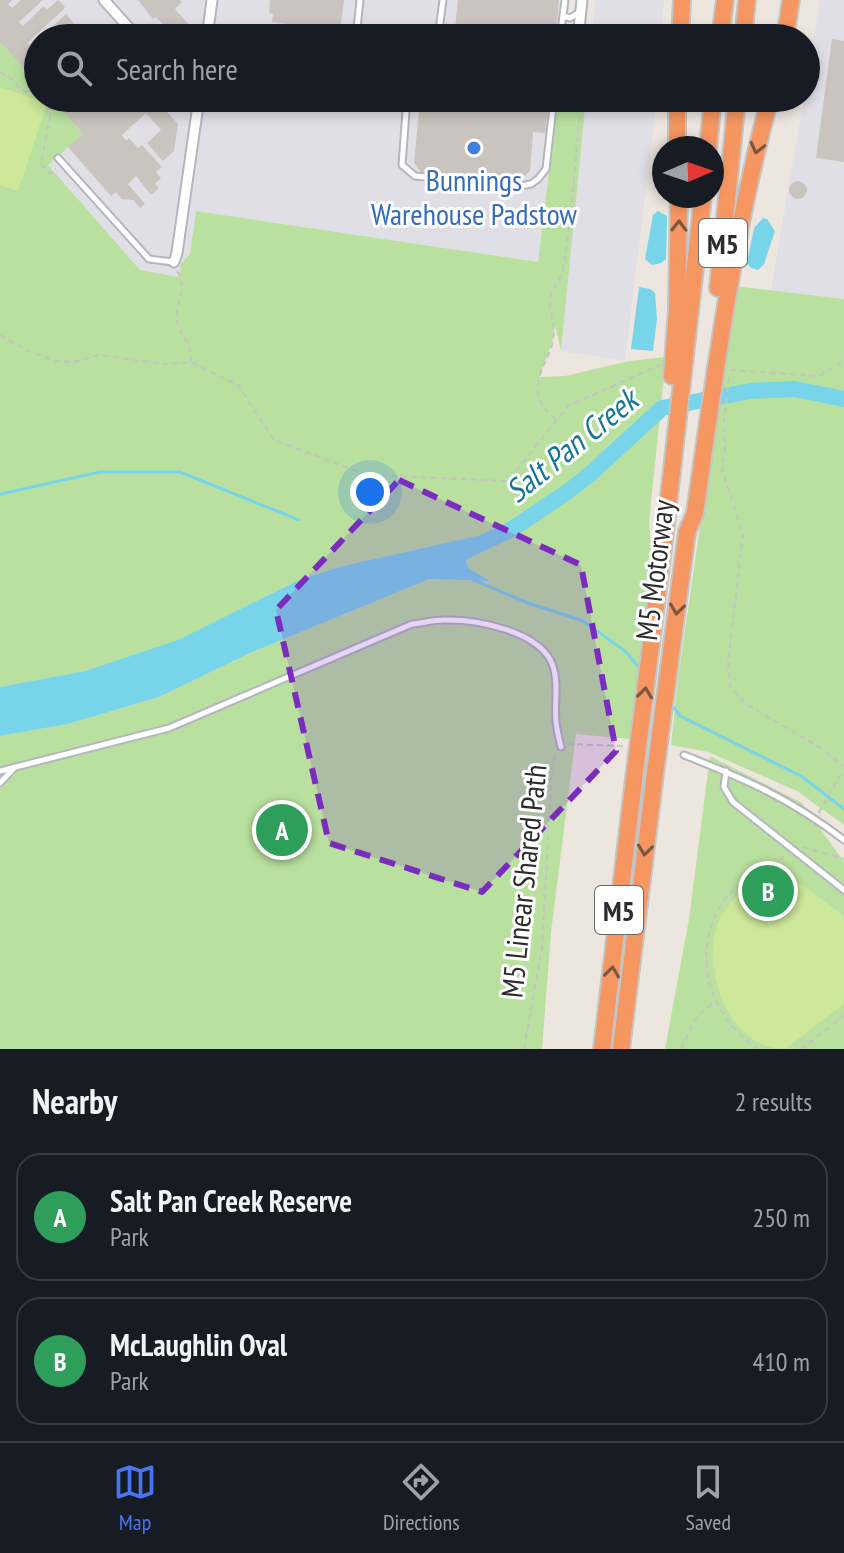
<!DOCTYPE html>
<html lang="en">
<head>
<meta charset="utf-8">
<style>
	body { margin:0; font-family:"PT Sans Narrow",sans-serif; background:#20242c; color:#f1f3f6 }
	.compass { position:absolute; left:652px; top:136px; width:72px; height:72px; border-radius:50%; background:#171b24; box-shadow:0 4px 12px #0003; rotate:88deg }
	.you { position:absolute; left:370px; top:492px; width:28px; height:28px; margin:-20px; border:6px solid #fff; border-radius:50%; background:#1a73e8; box-shadow:0 0 0 12px #1a73e833 }
	.badge { display:grid; place-items:center; width:52px; height:52px; border-radius:50%; background:#4975f1; color:#fff; font-size:26px; font-weight:700 }
	.pin { position:absolute; translate:-50% -50%; border:4px solid #fff; box-shadow:0 2px 8px #0006 }
	.list { margin:0; padding:0; list-style:none }
	h2 { display:flex; justify-content:space-between; align-items:center; height:104px; margin:0; padding:0 32px; font-size:34px }
	h2 small { font-size:26px; font-weight:400; color:#9ea1a6 }
	.list li { display:grid; grid-template-columns:52px 1fr auto; gap:24px; align-items:center; box-sizing:border-box; height:128px; margin:0 16px 16px; padding:0 16px; border:2px solid #363941; border-radius:24px }
	.list b { display:block; font-size:30px; white-space:nowrap }
	.list p { margin:0; font-size:26px; white-space:nowrap; color:#9ea1a6 }
	.list em { font-size:26px; font-style:normal; color:#9ea1a6 }
	.icon { flex:none; width:44px; height:44px; fill:none; stroke:currentColor; stroke-width:2; stroke-linecap:round; stroke-linejoin:round }
	.map { position:relative; flex:none; width:844px; height:1049px; overflow:hidden }
	.search { position:absolute; background:#171b24; box-shadow:0 4px 12px #0003; left:24px; right:24px; top:24px; height:88px; display:flex; align-items:center; gap:20px; box-sizing:border-box; padding:0 28px; border-radius:44px; color:#9ea1a6; font-size:30px }
	.sheet { height:392px; background:#171b24 }
	nav { display:flex; justify-content:space-around; align-items:center; box-sizing:border-box; height:112px; border-top:2px solid #363941; background:#171b24; font-size:22px; color:#9ea1a6 }
	nav a { display:grid; justify-items:center; gap:4px }
	nav .on { color:#4975f1 }
	.map>svg:first-child { display:block }
	.industrial { fill:#e1dfe6 }
	.green { fill:#bae09f }
	.pitch { fill:#cde79b }
	.water { fill:#78d4e9 }
	.lines { fill:none; stroke-linecap:round; stroke-linejoin:round }
	.stream { stroke:#78d4e9; stroke-width:3 }
	.river { stroke:#78d4e9; stroke-width:16 }
	.building { fill:#c9c4be }
	.lane-casing { stroke:#b3b6bf; stroke-width:9 }
	.street-casing { stroke:#b3b6bf; stroke-width:13 }
	.highway-casing { stroke:#c4c4c4; stroke-width:20 }
	.path { stroke:#c4c4c4; stroke-width:2; stroke-dasharray:6 4; stroke-linecap:butt }
	.lane { stroke:#fff; stroke-width:5 }
	.street { stroke:#fff; stroke-width:9 }
	.highway { stroke:#f69661; stroke-width:16 }
	.highway-bridge-casing { stroke:#c4c4c4; stroke-width:20; stroke-linecap:butt }
	.highway-bridge { stroke:#f69661; stroke-width:16 }
	.oneway { stroke:#7d5641 }
	.marked { fill:#7b2cbf; fill-opacity:0.2; stroke:#7b2cbf; stroke-width:6; stroke-dasharray:16 10; stroke-linejoin:round }
	.shop-dot { fill:#3f7fe0; stroke:#fff; stroke-width:3 }
	.labels { text-anchor:middle; dominant-baseline:central; stroke-width:6; stroke-linejoin:round; paint-order:stroke }
	.shield { fill:#fff; stroke:#6b6b6b; stroke-width:2 }
	.shield-label { font-size:28px; font-weight:bold; fill:#2c2c2c }
	.shop-label { font-size:30px; fill:#366cbe; stroke:#fff }
	.street-label { font-size:30px; fill:#2c2c2c; stroke:#fff }
	.water-label { font-size:32px; font-style:italic; fill:#157597; stroke:#fff }
</style>
</head>
<body>
<div class="map">
<svg width="844" height="1049" viewBox="0 0 844 1049">
	<rect width="100%" height="100%" fill="#ede6df"/>
	<path class="industrial" d="M0,0h568l-4,38h-526v46l-38,-42z
		M595,0h69l-3,38h-69z
		M820,0h24v299l-73,-9 33,-192h2v-14z
		M51,98h507l-20,164 -342,-51 -6,43 -9,10 -1,13 -40,-7 -92,-105 35,-31z
		M586,98h71l-32,263 -64,-10z"/>
	<path class="green" d="M0,42l38,42v14h13l32,36 -35,31 92,105 39,7 2,-13 9,-10 6,-43 342,51 20,-164 21,4 7,-3 -25,252 -6,-25 -3,17 -13,34 26,-1 64,-15 37,-4 -17,165 3,36 -22,181 -54,-5 -25,198 -9,117h-542v-313l68,-12 91,-27 89,-43 181,-75 58,2 -19,-12 -4,-19 11,-13 -132,29 -42,13 -122,61 -94,31 -85,16z
		M735,286l109,13v526l-47,-34 -89,-39 -37,-7 7,-67z
		M710,756l92,47 42,59v187h-179l24,-130z"/>
	<path class="pitch" d="M0,87l47,16 -29,88 -18,-6z
		M779,868l65,48v88l-59,45c-51,0 -79,-67 -71,-112 6,-33 36,-56 65,-69z"/>
	<path class="water" d="M658,211l9,5 -1,43 -5,4 -9,2 -7,-6 8,-44z
		M763,218l4,1 8,12 -11,33 -6,6 -7,-2 -4,-5 7,-35z
		M639,287l11,2 5,4 2,26 -4,32 -22,-2z
		M477,536l-13,14 4,18 22,13 -61,-2 -181,75 -89,43 -91,27 -68,12v-49l85,-16 93,-31 123,-61 42,-13z"/>
	<g class="lines">
		<path class="stream" d="M0,494l100,-22h80l119,48
			M469,578l59,25 55,18 42,30 17,20
			M671,704l9,12 121,60 43,33"/>
		<path class="river" d="M447,560l65,-31 55,-37 21,-16 74,-68 88,-17 44,-2 50,10"/>
	</g>
	<path class="building" d="M0,0h12l-4,4 4,4 9,-8h22l-24,22 4,4 21,-20 3,4 11,-10 7,6 -2,4 -36,33 8,8 3,-3v36l-38,-42z
		M138,0h42l2,2 -7,7 15,17 -2,12h-13l-19,-21 -3,2z
		M270,0h74l-4,31 -68,-9 1,-8 -4,-1z
		M458,0h101l-4,38h-101z
		M66,14l10,12 -13,12h-23z
		M80,30l5,3 4,5h-18z
		M832,39l12,2v121l-28,-4z
		M51,98h104l23,26 -4,27 -11,10 -16,-18 14,-13 -15,-17 -24,22 4,6 3,-3 9,10 4,-3 20,22 -6,5 5,6 -6,6 4,4 -8,7 -15,-19 -8,8 17,20 -5,4 -7,-8 -11,-1 -6,-7 -5,4 -43,-49 15,-13z
		M448,98h101l-4,35 -12,-1 -3,39 -12,11 -95,-7 -9,-12 6,-63 28,2z
		M789 190a9 9 0 1 1 18 0a9 9 0 1 1-18 0Z"/>
	<g class="lines">
		<g class="lane-casing">
			<path id="lane" d="M563,16l7,2 10,-6
				M356,38l4,-38
				M438,38l5,-38
				M560,38l5,-38
				M407,98l-5,67 13,11 105,10 11,-2 7,-5 8,-10 8,-71
				M58,158l91,101 24,3
				M684,755c61,24 107,44 160,85
				M0,771l169,-43 243,-104c10,-1 21,-4 31,-4 33,-1 98,11 110,46 6,18 1,38 3,56 1,9 3,17 5,25
				M726,771l-2,16 9,15 111,88
				M0,783l14,-15"/>
		</g>
		<g class="street-casing">
			<path id="street" d="M104,0l34,38
				M207,38l5,-38
				M578,38l4,-38
				M174,262l3,-9 22,-155"/>
		</g>
		<g class="highway-casing">
			<path id="highway" d="M680,38l2,-38
				M720,38l5,-38
				M743,38l4,-38
				M785,38l6,-38
				M677,98v50
				M708,148l5,-50
				M718,288l19,-190
				M672,376l5,-66 2,-114
				M687,532l8,-19c20,-140 38,-279 75,-415
				M664,541l39,-345
				M602,1049l33,-278
				M621,1049l34,-276"/>
		</g>
		<path class="path" d="M0,72l12,7 8,10 18,7
			M41,98l9,12v7l-9,47 9,10 6,-5
			M177,271c12,18 -2,30 0,49 2,18 15,19 14,42
			M0,335l26,15 29,11 19,1 24,-7 67,9 26,-2 47,23 36,55 93,35 141,6 60,-75 92,-41
			M730,370l89,6 25,-15
			M729,377l-5,44 1,27 -3,21 21,65 -15,129 2,23 16,18 73,43 25,19
			M556,419c-9,-7 -16,-13 -18,-25 -3,-19 11,-35 15,-53 3,-15 -4,-29 -3,-43 2,-11 11,-17 13,-28 9,-55 12,-111 18,-167l-2,-5
			M567,744l57,2
			M820,813l-1,-1 25,-43
			M803,847l41,12
			M524,1049l18,-102 10,-180 4,-14
			M681,1049l14,-30 19,-17
			M759,1049c-12,-6 -19,-14 -28,-25 -30,-34 -34,-88 -5,-126 18,-23 38,-28 61,-43
			M801,1049l43,-33"/>
		<use href="#lane" class="lane"/>
		<use href="#street" class="street"/>
		<use href="#highway" class="highway"/>
		<g class="highway-bridge-casing">
			<path id="highway-bridge" d="M635,771l29,-230
				M655,773l32,-241"/>
		</g>
		<use href="#highway-bridge" class="highway-bridge"/>
	</g>
	<defs><path id="oneway-chevron" d="M-2-3.5L2.5 0L-2 3.5" fill="none" stroke-width="1.6" stroke-linecap="round" stroke-linejoin="round" transform="scale(2)"/></defs>
	<g class="oneway">
		<use href="#oneway-chevron" transform="translate(757 148) rotate(104)"/>
		<use href="#oneway-chevron" transform="translate(679 226) rotate(-89)"/>
		<use href="#oneway-chevron" transform="translate(677 609) rotate(98)"/>
		<use href="#oneway-chevron" transform="translate(645 693) rotate(-83)"/>
		<use href="#oneway-chevron" transform="translate(645 850) rotate(97)"/>
		<use href="#oneway-chevron" transform="translate(612 972) rotate(-83)"/>
	</g>
	<path class="marked" d="M399,480l182,85 35,186 -134,141 -153,-49 -53,-233z"/>
	<circle class="shop-dot" cx="474" cy="148" r="8"/>
	<g class="labels">
		<g class="shield">
			<rect x="699" y="219" width="48" height="48" rx="6"/>
			<rect x="595" y="886" width="48" height="48" rx="6"/>
		</g>
		<g class="shield-label">
			<text x="723" y="243">M5</text>
			<text x="619" y="910">M5</text>
		</g>
		<g class="shop-label">
			<text x="474" y="179">Bunnings<tspan x="474" dy="34">Warehouse Padstow</tspan></text>
		</g>
		<g class="street-label">
			<text transform="translate(654 570) rotate(-83)">M5 Motorway</text>
			<text transform="translate(523 881) rotate(-84)">M5 Linear Shared Path</text>
		</g>
		<g class="water-label">
			<text transform="translate(571 445) rotate(-39)">Salt Pan Creek</text>
		</g>
	</g>
</svg>
<svg class="compass" viewBox="-18 -18 36 36"><path d="M0-13l5 13h-10z" fill="#e53935"/><path d="M0 13l5-13h-10z" fill="#9ea1a6"/></svg>
<div class="you"></div>
<div class="pin badge" style="left:282px;top:830px;background:#2e9e5b">A</div>
<div class="pin badge" style="left:768px;top:891px;background:#2e9e5b">B</div>
<div class="search"><svg class="icon" aria-label="search" viewBox="0 0 24 24"><circle cx="10" cy="10" r="6"/><path d="M15 15l6 6"/></svg>Search here</div>
</div>
<section class="sheet">
<h2>Nearby<small>2 results</small></h2>
<ul class="list">
<li><span class="badge" style="background:#2e9e5b">A</span><div><b>Salt Pan Creek Reserve</b><p>Park</p></div><em>250 m</em></li>
<li><span class="badge" style="background:#2e9e5b">B</span><div><b>McLaughlin Oval</b><p>Park</p></div><em>410 m</em></li>
</ul>
</section>
<nav>
<a class="on"><svg class="icon" aria-label="map" viewBox="0 0 24 24"><path d="M3 6l6-2 6 2 6-2v14l-6 2-6-2-6 2zM9 4v14M15 6v14"/></svg>Map</a>
<a><svg class="icon" aria-label="directions" viewBox="0 0 24 24"><path d="M12 3l9 9-9 9-9-9zM9 14v-3h6M13 9l2 2-2 2"/></svg>Directions</a>
<a><svg class="icon" aria-label="saved" viewBox="0 0 24 24"><path d="M7 4h10v16l-5-4-5 4z"/></svg>Saved</a>
</nav>
</body>
</html>
